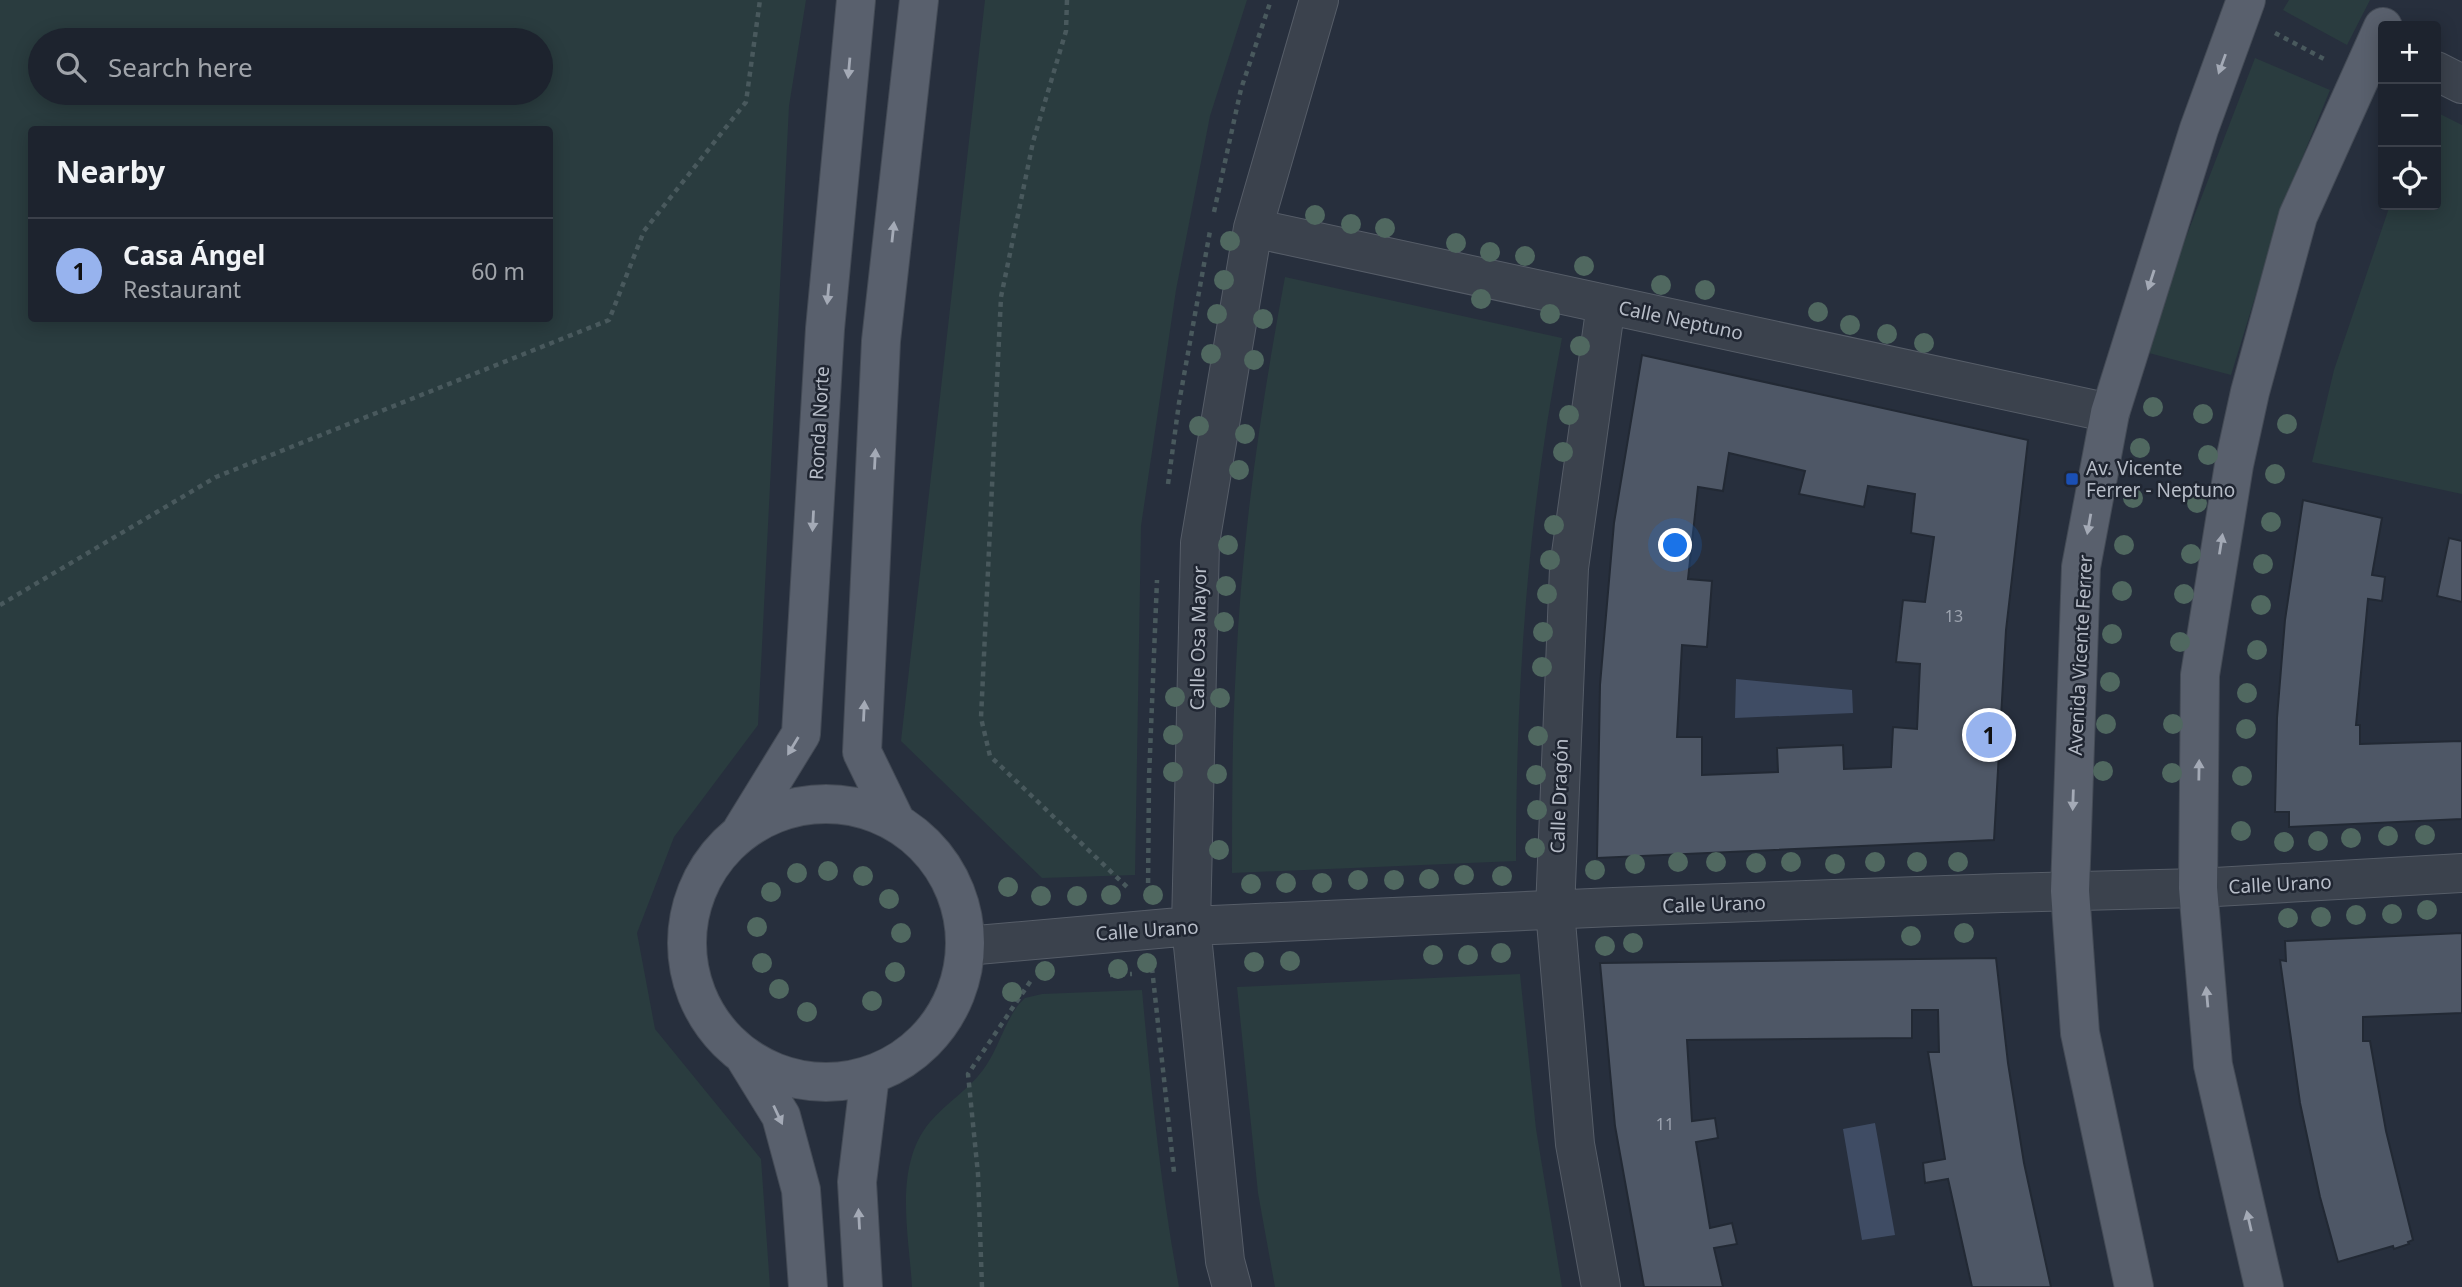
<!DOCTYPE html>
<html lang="en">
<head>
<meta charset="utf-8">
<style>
	body { margin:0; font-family:"Noto Sans",sans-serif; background:#252b36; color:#f1f3f6 }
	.controls { position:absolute; right:21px; top:21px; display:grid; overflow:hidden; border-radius:7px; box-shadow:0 4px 18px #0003 }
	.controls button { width:63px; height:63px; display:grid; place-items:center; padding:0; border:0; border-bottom:2px solid #3b404a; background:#1d232e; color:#f1f3f6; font:35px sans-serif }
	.you { position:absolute; left:1676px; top:546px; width:24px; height:24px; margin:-18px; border:5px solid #fff; border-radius:50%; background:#1a73e8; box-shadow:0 0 0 10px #1a73e833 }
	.badge { display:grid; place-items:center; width:46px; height:46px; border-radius:50%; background:#97b3ee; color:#111; font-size:23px; font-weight:700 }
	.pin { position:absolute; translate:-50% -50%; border:4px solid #fff; box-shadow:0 2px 7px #0006 }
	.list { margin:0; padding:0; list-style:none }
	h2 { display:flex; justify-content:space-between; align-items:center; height:91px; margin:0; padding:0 28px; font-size:30px }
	h2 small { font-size:23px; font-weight:400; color:#a0a4aa }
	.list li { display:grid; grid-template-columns:46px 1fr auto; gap:21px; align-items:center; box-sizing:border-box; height:105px; padding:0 28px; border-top:2px solid #3b404a }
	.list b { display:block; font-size:26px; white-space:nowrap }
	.list p { margin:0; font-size:23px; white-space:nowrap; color:#a0a4aa }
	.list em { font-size:23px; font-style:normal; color:#a0a4aa }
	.icon { flex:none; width:38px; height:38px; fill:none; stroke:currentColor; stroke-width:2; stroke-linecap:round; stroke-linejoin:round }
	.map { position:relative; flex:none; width:2462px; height:1287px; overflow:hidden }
	.search { position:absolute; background:#1d232e; box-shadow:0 4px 18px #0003; left:28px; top:28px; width:525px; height:77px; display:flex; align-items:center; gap:18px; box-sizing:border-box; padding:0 24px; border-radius:38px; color:#a0a4aa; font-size:26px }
	.panel { position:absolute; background:#1d232e; box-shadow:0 4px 18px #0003; left:28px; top:126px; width:525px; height:196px; border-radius:7px }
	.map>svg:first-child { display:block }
	.green { fill:#2a3c3f; fill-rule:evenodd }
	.water { fill:#3f4c64 }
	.building { fill:#4e5766; stroke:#222934; stroke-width:2; fill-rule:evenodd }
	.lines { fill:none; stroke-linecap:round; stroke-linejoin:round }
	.minor-casing { stroke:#565d68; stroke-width:40 }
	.major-casing { stroke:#444b56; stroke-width:40 }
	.path { stroke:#49595d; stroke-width:4.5; stroke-dasharray:5 5; stroke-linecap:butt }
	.minor { stroke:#3b424d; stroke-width:38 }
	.major { stroke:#59606d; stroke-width:38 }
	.tree { fill:#506860 }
	.oneway { fill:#a4aab6 }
	.transit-dot { fill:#1a4fb4; stroke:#202632; stroke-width:2.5 }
	.labels { text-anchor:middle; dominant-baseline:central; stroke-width:5; stroke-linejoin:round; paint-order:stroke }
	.number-label { font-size:16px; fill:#9da4b0 }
	.street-label { font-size:19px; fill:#b7bdc8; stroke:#202632 }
	.poi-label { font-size:19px; fill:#b7bdc8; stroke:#202632; text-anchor:start }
</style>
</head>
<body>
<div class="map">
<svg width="2462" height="1287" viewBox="0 0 2462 1287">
	<rect width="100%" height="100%" fill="#272f3d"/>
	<path class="green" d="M0,0h806l-17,106 -31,619 -84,112 -37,96 18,96 106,130 9,128h-770zM40,40h501v53h-501zM32,130h518v188h-518z
		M985,0h262l-37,116 -34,174 -35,236 -6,349 -93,3 -141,-137z
		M2289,0h81l-23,45 -64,-35z
		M2255,58l75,32 -45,110 -54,175 -82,-22 26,-87z
		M2436,112l26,13v369l-150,-32 22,-92 56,-165h46z
		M1285,277l277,61c-34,175 -46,344 -46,523l-284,12c0,-69 0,-138 4,-207 6,-131 25,-261 49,-389z
		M1520,974l16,155 26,158h-287l-17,-94 -21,-206z
		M1142,990c9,100 19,199 37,297h-267c-3,-53 -19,-121 18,-165 16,-19 38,-32 53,-52 15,-20 21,-47 36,-66l6,-6 17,-4z"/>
	<path class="water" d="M1736,679l116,11 1,23 -118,5z
		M1875,1123l20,112 -33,5 -19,-111z"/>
	<path class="building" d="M1642,355l386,85 -22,190 -12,210 -397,18 3,-173 14,-162zM1729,453l76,18 -6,23 65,13 4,-21 47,8 -4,39 23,4 -9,65 -22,-2 -7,62 24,2 -3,65 -24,-2 -2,40 -47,2 -1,-24 -66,3 1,24 -76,3v-38h-25l5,-92 25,2 5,-66 -24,-2 10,-92 25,4z
		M2303,500l79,18 -10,57 13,2 -3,24 -14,-2 -12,126h4v19l102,-3v78l-173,8v-15h-14l2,-94 8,-98z
		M2449,538l13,3v61l-25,-6z
		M2462,933v80l-99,4v24h7l16,90 27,109 -5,2 1,2 -15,5 -1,-3 -55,16 -18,-65 -20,-94 -20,-143 6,1 -1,-20z
		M1996,958l12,105 16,100 27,124h-79l-24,-108 -23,4 -2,-20 22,-4 -17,-107h11l-1,-42h-26v28l-225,2 5,81 23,-3 3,20 -22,4 14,86 22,-5 5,21 -23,4 9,39h-79l-29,-161 -15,-163z"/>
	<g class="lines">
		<g class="minor-casing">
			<path id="minor" d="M2436,71l26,13
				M1253,228l857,185
				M966,946l225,-20 423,-19 388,-14 196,-5 264,-15
				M1232,1287l-7,-26 -34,-335 9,-383 53,-315 66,-228
				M1601,1287l-26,-143 -20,-234 14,-342 37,-264"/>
		</g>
		<g class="major-casing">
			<path id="major" d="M687 943a139 139 0 1 1 278 0a139 139 0 1 1-278 0Z
				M895,820l-33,-68 19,-411 38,-341
				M742,830l59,-96 24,-405 31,-329
				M744,1056l37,60 20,74 7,97
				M863,1287l-6,-105 13,-107
				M2134,1287l-54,-254 -10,-142 11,-324 29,-154 89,-284 47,-129
				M2264,1287l-51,-222 -15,-177 2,-213 34,-210 16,-73 48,-176 85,-189"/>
		</g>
		<path class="path" d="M1067,0l-1,31 -33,111 -32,155 -20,421 9,38 137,131
			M2275,33l51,27
			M1214,212l27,-123 30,-89
			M1168,484l11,-81 31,-172
			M0,605l216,-128 393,-157 35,-89 102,-129 14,-102
			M1148,893l1,-115 8,-198
			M1152,968l22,204
			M1110,975l22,-1
			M982,1287l-4,-113 -10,-100 64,-95"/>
		<use href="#minor" class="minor"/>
		<use href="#major" class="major"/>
	</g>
	<g class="tree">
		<circle cx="1315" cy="215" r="10"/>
		<circle cx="1351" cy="224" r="10"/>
		<circle cx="1385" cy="228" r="10"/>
		<circle cx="1230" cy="241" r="10"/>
		<circle cx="1456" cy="243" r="10"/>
		<circle cx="1490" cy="252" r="10"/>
		<circle cx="1525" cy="256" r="10"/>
		<circle cx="1584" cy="266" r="10"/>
		<circle cx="1224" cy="280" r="10"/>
		<circle cx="1661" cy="285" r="10"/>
		<circle cx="1705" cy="290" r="10"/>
		<circle cx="1481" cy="299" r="10"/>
		<circle cx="1818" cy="312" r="10"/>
		<circle cx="1217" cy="314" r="10"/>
		<circle cx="1550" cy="314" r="10"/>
		<circle cx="1263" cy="319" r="10"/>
		<circle cx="1850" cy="325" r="10"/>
		<circle cx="1887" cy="334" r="10"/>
		<circle cx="1924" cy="343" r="10"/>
		<circle cx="1580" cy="346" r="10"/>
		<circle cx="1211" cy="354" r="10"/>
		<circle cx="1254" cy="360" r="10"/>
		<circle cx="2153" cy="407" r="10"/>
		<circle cx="2203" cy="414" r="10"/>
		<circle cx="1569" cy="415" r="10"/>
		<circle cx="2287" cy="424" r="10"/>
		<circle cx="1199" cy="426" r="10"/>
		<circle cx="1245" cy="434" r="10"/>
		<circle cx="2140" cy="448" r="10"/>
		<circle cx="1563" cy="452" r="10"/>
		<circle cx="2208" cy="455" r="10"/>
		<circle cx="1239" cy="470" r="10"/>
		<circle cx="2275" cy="474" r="10"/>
		<circle cx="2133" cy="498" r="10"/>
		<circle cx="2197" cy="503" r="10"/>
		<circle cx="2271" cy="522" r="10"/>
		<circle cx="1554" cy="525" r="10"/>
		<circle cx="1228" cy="545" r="10"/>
		<circle cx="2124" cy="545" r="10"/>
		<circle cx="2191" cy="554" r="10"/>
		<circle cx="1550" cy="560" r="10"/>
		<circle cx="2263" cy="564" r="10"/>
		<circle cx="1226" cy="586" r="10"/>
		<circle cx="2122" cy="591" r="10"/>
		<circle cx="1547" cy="594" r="10"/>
		<circle cx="2184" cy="594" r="10"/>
		<circle cx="2261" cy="605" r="10"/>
		<circle cx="1224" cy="622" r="10"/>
		<circle cx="1543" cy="632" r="10"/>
		<circle cx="2112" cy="634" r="10"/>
		<circle cx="2180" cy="642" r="10"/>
		<circle cx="2257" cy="650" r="10"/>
		<circle cx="1542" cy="667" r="10"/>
		<circle cx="2110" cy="682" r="10"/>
		<circle cx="2247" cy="693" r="10"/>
		<circle cx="1175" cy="697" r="10"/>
		<circle cx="1220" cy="698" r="10"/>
		<circle cx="2106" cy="724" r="10"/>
		<circle cx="2173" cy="724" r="10"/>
		<circle cx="2246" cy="729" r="10"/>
		<circle cx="1173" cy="735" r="10"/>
		<circle cx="1538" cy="736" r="10"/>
		<circle cx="2103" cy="771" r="10"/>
		<circle cx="1173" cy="772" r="10"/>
		<circle cx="2172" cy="773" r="10"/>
		<circle cx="1217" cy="774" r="10"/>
		<circle cx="1536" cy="775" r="10"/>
		<circle cx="2242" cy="776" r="10"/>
		<circle cx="1537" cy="810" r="10"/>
		<circle cx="2241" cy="831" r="10"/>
		<circle cx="2425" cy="835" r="10"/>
		<circle cx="2388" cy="836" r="10"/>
		<circle cx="2351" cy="838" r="10"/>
		<circle cx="2318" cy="841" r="10"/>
		<circle cx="2284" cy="842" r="10"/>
		<circle cx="1535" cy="848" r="10"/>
		<circle cx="1219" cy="850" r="10"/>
		<circle cx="1678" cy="862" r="10"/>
		<circle cx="1716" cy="862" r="10"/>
		<circle cx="1791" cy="862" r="10"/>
		<circle cx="1875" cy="862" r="10"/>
		<circle cx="1917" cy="862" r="10"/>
		<circle cx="1958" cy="862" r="10"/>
		<circle cx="1756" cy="863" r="10"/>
		<circle cx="1635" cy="864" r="10"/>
		<circle cx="1835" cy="864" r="10"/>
		<circle cx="1595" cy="870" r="10"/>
		<circle cx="828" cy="871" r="10"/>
		<circle cx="797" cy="873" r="10"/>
		<circle cx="1464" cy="875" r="10"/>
		<circle cx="863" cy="876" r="10"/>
		<circle cx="1502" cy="876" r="10"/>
		<circle cx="1429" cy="879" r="10"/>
		<circle cx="1358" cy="880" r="10"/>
		<circle cx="1394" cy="880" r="10"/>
		<circle cx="1286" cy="883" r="10"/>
		<circle cx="1322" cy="883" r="10"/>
		<circle cx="1251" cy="884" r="10"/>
		<circle cx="1008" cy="887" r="10"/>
		<circle cx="771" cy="892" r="10"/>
		<circle cx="1111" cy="895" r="10"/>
		<circle cx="1153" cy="895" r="10"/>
		<circle cx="1041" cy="896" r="10"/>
		<circle cx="1077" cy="896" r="10"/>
		<circle cx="889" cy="899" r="10"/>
		<circle cx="2427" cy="910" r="10"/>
		<circle cx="2392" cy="914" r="10"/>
		<circle cx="2356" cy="915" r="10"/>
		<circle cx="2321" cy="917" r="10"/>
		<circle cx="2288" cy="918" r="10"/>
		<circle cx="757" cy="927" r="10"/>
		<circle cx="901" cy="933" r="10"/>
		<circle cx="1964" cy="933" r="10"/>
		<circle cx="1911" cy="936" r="10"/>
		<circle cx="1633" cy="943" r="10"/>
		<circle cx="1605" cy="946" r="10"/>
		<circle cx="1501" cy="953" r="10"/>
		<circle cx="1433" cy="955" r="10"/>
		<circle cx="1468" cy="955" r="10"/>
		<circle cx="1290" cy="961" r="10"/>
		<circle cx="1254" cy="962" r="10"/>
		<circle cx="762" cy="963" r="10"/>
		<circle cx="1147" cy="963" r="10"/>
		<circle cx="1118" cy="969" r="10"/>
		<circle cx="1045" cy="971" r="10"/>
		<circle cx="895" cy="972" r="10"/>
		<circle cx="779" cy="989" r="10"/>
		<circle cx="1012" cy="992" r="10"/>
		<circle cx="872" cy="1001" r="10"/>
		<circle cx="807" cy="1012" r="10"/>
	</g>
	<defs><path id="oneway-solid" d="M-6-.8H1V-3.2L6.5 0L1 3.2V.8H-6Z" transform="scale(1.75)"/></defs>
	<g class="oneway">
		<use href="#oneway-solid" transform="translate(2222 64) rotate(110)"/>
		<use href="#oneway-solid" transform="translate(849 68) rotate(95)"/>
		<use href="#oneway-solid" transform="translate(893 232) rotate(-84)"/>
		<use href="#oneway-solid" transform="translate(2151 280) rotate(108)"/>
		<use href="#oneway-solid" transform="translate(828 294) rotate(95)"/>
		<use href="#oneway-solid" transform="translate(875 459) rotate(-87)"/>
		<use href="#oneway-solid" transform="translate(813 521) rotate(93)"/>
		<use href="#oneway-solid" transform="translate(2089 524) rotate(100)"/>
		<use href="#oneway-solid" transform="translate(2221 544) rotate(-81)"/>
		<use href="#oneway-solid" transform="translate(864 711) rotate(-87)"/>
		<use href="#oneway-solid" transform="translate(793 746) rotate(121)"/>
		<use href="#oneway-solid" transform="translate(2199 770) rotate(-89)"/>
		<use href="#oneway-solid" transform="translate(2073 800) rotate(92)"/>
		<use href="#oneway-solid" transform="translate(2207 997) rotate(-95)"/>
		<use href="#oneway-solid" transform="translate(778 1115) rotate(65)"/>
		<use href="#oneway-solid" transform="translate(859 1219) rotate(-93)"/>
		<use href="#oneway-solid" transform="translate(2249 1221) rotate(-103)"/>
	</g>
	<rect class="transit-dot" x="2065" y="472" width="14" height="14" rx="3.5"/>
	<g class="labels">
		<g class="number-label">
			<text x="1954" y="616">13</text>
			<text x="1665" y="1124">11</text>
		</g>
		<g class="street-label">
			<text transform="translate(1681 320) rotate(12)">Calle Neptuno</text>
			<text transform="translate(819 423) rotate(-87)">Ronda Norte</text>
			<text transform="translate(1198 638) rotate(-89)">Calle Osa Mayor</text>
			<text transform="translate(2080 655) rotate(-87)">Avenida Vicente Ferrer</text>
			<text transform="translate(1559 796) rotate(-88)">Calle Dragón</text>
			<text transform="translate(2280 884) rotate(-3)">Calle Urano</text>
			<text transform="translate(1714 904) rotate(-2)">Calle Urano</text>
			<text transform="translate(1147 930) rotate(-4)">Calle Urano</text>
		</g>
		<g class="poi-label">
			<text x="2086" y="468">Av. Vicente<tspan x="2086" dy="22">Ferrer - Neptuno</tspan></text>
		</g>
	</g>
</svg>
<div class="controls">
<button>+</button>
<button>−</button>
<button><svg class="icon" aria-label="locate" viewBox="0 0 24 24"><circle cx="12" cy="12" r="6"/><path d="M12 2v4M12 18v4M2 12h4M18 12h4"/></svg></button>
</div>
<div class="you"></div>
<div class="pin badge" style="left:1989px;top:735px">1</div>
<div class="search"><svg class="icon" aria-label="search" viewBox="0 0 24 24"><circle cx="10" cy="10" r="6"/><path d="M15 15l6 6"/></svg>Search here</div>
<section class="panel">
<h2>Nearby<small></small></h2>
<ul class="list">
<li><span class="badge">1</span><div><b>Casa Ángel</b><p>Restaurant</p></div><em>60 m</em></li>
</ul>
</section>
</div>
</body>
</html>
